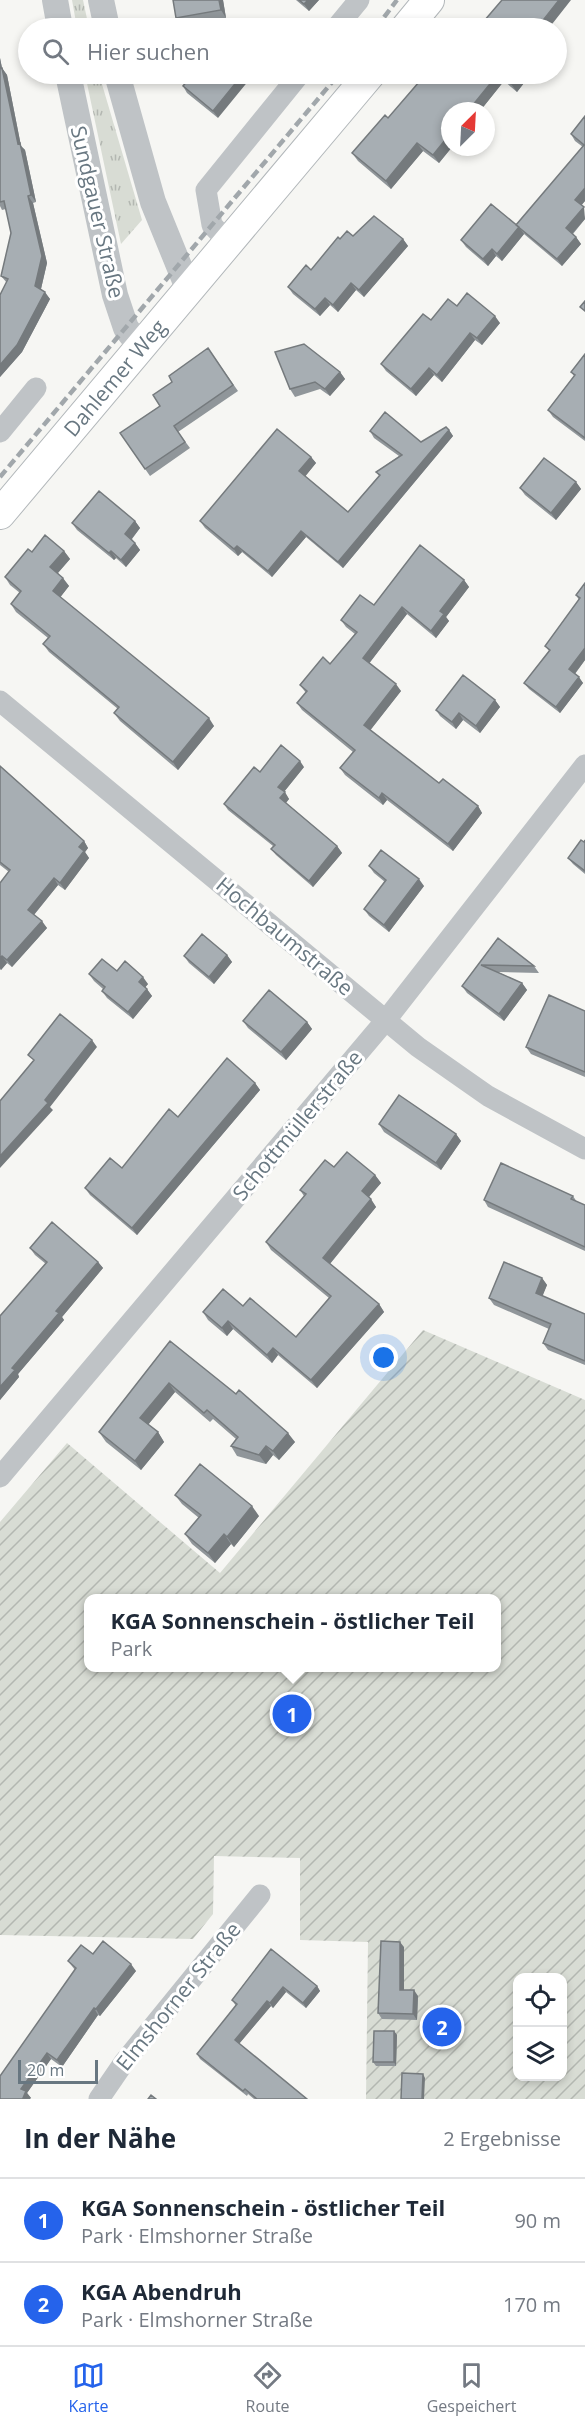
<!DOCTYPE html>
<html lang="de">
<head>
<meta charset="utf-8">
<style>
	body { margin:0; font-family:"Open Sans",sans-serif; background:#f2f2f3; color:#1f2937 }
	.controls { position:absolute; right:18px; bottom:18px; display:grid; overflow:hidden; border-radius:12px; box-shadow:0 3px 9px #0003 }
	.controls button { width:54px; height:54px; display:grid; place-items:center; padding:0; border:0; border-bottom:2px solid #e0e1e3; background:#fff; color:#1f2937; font:30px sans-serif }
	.compass { position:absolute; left:441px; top:102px; width:54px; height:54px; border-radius:50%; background:#fff; box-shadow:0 3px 9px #0003; rotate:24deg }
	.scale { position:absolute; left:18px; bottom:15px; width:80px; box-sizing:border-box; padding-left:6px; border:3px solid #687781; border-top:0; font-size:16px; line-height:21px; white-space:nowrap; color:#687781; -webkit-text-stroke:4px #fff; paint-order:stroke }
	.you { position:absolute; left:384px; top:1358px; width:21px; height:21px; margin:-15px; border:4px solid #fff; border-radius:50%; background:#1a73e8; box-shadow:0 0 0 9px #1a73e833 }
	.badge { display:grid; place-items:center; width:39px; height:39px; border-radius:50%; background:#2563eb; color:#fff; font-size:20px; font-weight:700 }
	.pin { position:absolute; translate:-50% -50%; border:3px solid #fff; box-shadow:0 2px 6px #0006 }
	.popup { position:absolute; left:84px; top:1594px; width:417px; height:78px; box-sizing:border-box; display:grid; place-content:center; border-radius:12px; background:#fff; filter:drop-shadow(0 2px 4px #0005); font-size:20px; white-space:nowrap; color:#747a83 }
	.popup b { font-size:22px; color:#1f2937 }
	.popup::after { content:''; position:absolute; left:50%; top:100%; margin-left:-12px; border:12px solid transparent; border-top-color:#fff }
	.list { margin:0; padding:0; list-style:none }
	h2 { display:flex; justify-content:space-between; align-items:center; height:78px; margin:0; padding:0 24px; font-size:26px }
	h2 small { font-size:20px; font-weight:400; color:#747a83 }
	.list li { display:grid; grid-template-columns:39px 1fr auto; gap:18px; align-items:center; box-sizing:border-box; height:84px; padding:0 24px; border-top:2px solid #e0e1e3 }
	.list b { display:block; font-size:22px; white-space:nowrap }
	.list p { margin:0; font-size:20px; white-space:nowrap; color:#747a83 }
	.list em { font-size:20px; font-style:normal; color:#747a83 }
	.icon { flex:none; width:33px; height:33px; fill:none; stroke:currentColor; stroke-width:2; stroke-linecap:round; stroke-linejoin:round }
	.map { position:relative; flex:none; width:585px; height:2099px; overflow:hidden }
	.search { position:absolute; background:#fff; box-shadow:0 3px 9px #0003; left:18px; right:18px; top:18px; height:66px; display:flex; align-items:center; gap:15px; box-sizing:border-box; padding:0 21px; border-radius:33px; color:#747a83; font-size:22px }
	.sheet { height:246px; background:#fff }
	nav { display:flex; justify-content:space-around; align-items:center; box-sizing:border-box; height:84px; border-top:2px solid #e0e1e3; background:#fff; font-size:16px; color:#747a83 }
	nav a { display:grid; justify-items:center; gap:3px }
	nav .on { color:#2563eb }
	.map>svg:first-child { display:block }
	.grass { fill:url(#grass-tufts) }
	.garden { fill:url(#garden-furrows); fill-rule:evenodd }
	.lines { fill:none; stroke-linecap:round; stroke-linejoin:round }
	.secondary-casing { stroke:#b2b7ba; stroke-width:32 }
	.minor { stroke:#bfc3c6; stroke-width:21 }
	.tertiary { stroke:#bfc3c6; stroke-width:26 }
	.secondary { stroke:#fff; stroke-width:30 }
	.rail { stroke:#a1a7ab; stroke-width:4.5; stroke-dasharray:9 4.5; stroke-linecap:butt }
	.wall { fill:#90969a }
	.shaded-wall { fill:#757a7d }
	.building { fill:#a7aeb3; stroke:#757a7d; stroke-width:1.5 }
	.labels { text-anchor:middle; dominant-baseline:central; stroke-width:6; stroke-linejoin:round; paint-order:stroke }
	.street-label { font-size:21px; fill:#687781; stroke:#fff }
</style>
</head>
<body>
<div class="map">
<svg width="585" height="2099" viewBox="0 0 585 2099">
	<defs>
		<pattern id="grass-tufts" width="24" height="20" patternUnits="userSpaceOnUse" patternTransform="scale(1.5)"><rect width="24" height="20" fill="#d8dcd4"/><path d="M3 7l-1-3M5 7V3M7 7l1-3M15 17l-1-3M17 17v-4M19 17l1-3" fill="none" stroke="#b3b7b1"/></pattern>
		<pattern id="garden-furrows" width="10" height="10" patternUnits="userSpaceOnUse" patternTransform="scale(1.5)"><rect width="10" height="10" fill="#d8dcd4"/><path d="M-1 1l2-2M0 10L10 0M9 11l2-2" fill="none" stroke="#b3b7b1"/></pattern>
	</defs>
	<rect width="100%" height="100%" fill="#f6f6f3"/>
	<path class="grass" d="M72,0h11l6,28h-12z
		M85,74h14l43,146 -21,24z"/>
	<path class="garden" d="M423,1330l162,70v699h-219l2,-157 -68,-2v-82l-86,-2 -1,58 -20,25 -193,-4v-413l67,-79 153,130zM88,1598h408v70h-408zM518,1978h44v98h-44z"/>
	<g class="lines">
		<g class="secondary-casing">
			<g id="secondary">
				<path d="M406,28l23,-28"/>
				<path id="s1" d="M0,514l370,-440"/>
			</g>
		</g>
		<path class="minor" d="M336,28l23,-28
			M227,241l-15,-16 -6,-35 94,-116
			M0,432l36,-44
			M0,701l418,346 70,49 97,53
			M0,1477l386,-457 199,-255
			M99,2099l26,-38 135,-166"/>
		<path class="tertiary" d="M55,0l5,28
			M101,0l6,28
			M68,74l47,221 11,33 14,18
			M117,74l36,128 35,86"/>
		<use href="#secondary" class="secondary"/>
		<path class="rail" d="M376,28l21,-28
			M0,477l339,-403"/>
	</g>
	<path class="wall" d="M223,0l3,18 -44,8 -6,-8z
		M296,0h23l-10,11z
		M0,58l2,10 5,7 14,71 4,4 11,52 -3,1 14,60 -6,26 9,10 -28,53 -22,25v-82l7,-12 -6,-7 10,-43 -5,-24 -4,1 -2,-4z
		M193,74l25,44 -31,-25 -4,-7z
		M419,74h112l-14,18 -13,-11 -24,30h-30v36h2l-13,16 -16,-12 -32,38 -33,-28 -6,-8 36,-35 30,-35 -3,-5z
		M585,116v85l-4,4 4,14 -12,15 3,3 5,7 -19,22 -38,-32 -22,27 -6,-5 -8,10 -22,-19 -5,-7 56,-15 66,-78 -8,-6 -4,-7z
		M353,236l50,3 5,7 -44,51 -8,-7 -18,22 -8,-7 -10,11 -27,-22 -5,-7 23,-17 29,-31z
		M457,306l43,17 -18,22 -7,-5 -33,42 -8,-7 -18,21 -30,-25 -5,-7 50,-44z
		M208,348l30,43 -60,41 12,16 -40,28 -30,-43 40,-27 12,-24z
		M585,354v87l-32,-24 -5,-7 26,-34 -3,-4z
		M340,372l5,7 -15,17 -10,-7 -25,8 -5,-8z
		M449,430l4,6 -110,132 -37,-31 -34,40 -30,-25 -4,4 -33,-28 -5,-7 111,-64 5,6 -11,13 43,36 31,-36 -3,-4 23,-16 -25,-18 -4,-7 51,11z
		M576,482l5,7 -25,31 -31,-25 -5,-7z
		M135,521l5,7 -8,11 3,4 5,7 -14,17 -10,-9 -2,2 -37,-30 -5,-7z
		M64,551l6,8 -12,14 11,13 -9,11 154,129 -36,44 -58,-49 -6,-8 4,-4 -69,-57 -6,-8 5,-6 -32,-26 -5,-8 9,-11 -10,-8 -5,-8 27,-25z
		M464,580l5,7 -23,30 3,4 -13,17 -29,-24 -38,49 32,28 -31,39 69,53 39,23 4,7 -29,38 -66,-51 -4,5 -38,-30 -5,-7 13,-16 -51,-42 -5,-7 9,-10 -6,-8 30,-21 25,-30 -9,-7 -5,-7 33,-15z
		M585,583v77l-10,14 8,9 -23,30 -31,-24 -5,-6 25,-32 -4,-5 34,-46 -3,-5z
		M495,700l5,7 -20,26 -17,-13 -7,9 -16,-13 -4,-6z
		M0,766l84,75 4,7 -3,4 4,6 -24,32 -7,-5 -24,30 13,13 -35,39 -5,-4 -6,7 -1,-1v-86l9,-11 -9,-7z
		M304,767l-20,25 5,7 -3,4 51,43 5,7 -29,34 -37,-32 -5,-6 2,-3 -45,-36 -4,-6 36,-32z
		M585,840v34l-12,-10 -5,-6z
		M369,866l55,20 -35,46 -20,-16 -5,-7 21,-27 -11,-9z
		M498,938l36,28 5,7 -41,-1 24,11 5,7 -23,31 -37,-28 -5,-7z
		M227,955l5,7 -18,22 -25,-21 -5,-7z
		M117,971l31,13 -3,3 7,9 -19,23 -26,-21 -5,-7 1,-2 -9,-8 -5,-7z
		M585,1011v66l-54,-23 -5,-7z
		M243,1021l64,1 5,7 -26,31 -38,-32z
		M255,1083l5,7 -123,145 -47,-40 -5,-7 37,-20 56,-51z
		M379,1124l77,10 5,7 -20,29 -57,-38z
		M334,1167l41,8 6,8 -12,14 7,10 -46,57 49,40 5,8 -67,76 -39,-33 -6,8 -39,-34 -6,7 -19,-16 -5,-8 40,-6 53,31 33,-39 -58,-48 -5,-8 38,-46 -4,-6z
		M573,1196l4,6 8,3v46l-97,-44 -4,-7z
		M30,1248l68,14 5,6 -41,49 2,3 -46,54 1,3 -19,23v-84l46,-52 -11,-9z
		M542,1278l5,7 -5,11 43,18v51l-37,-15 -5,-7 6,-14 -55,-24 -5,-7z
		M170,1341l125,101 -16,18 -6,-5 -7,9 -29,-8 -6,-10 5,-7 -23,-20 -3,3 -35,-30 -27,33 10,7 6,10 -23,28 -35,-28 -7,-10z
		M175,1495l84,21 -25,31 -3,-3 -16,19 -23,-19 -7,-10 14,-16 -17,-14z
		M404,1947v43l14,6 -1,24 -35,-1 -4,-6z
		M271,1949l46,37 3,5 -14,17 -20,-16 -13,16 -2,-2 -32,38 68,55h-53l-6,-5 -1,2 -47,-37 -3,-5 39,-48 -4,-6z
		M93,1954l43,17 -36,45 -2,-1 -36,52 -11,-8 -24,34 4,5 -31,1 75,-129 -7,-9z
		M394,2031l3,4 -1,31h-20l-3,-4z"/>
	<path class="shaded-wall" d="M219,0h4l3,18 -5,-8z
		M308,0h11l-10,11 -5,-7z
		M559,0h12l-22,28h-12z
		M0,58l2,10 5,7 14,71 4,4 11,52 -5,-7 -13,-51 -18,-73z
		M243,74h11l-36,44 -5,-7z
		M498,74l6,7 -24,30h-12z
		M519,74h12l-14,18 -6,-8z
		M450,134v13h2l-13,16 -6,-8z
		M417,143l6,8 -32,38 -5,-8z
		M585,188v13l-5,6 -5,-7z
		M28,196l5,7 14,60 -7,30 -5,-7z
		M584,207l1,12 -14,16 -5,-7z
		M519,227l5,7 -22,27 -5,-7z
		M576,237l5,7 -19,22 -5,-7z
		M403,239l5,7 -44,51 -5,-7z
		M492,249l4,7 -8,10 -5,-7z
		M351,283l5,7 -18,22 -5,-7z
		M45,292l5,7 -28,53 -22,25v-12z
		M325,298l5,7 -10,11 -5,-7z
		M495,316l5,7 -18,22 -5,-7z
		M470,333l5,7 -33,42 -5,-7z
		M429,368l5,7 -18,21 -5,-7z
		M340,372l5,7 -15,17 -5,-7z
		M449,430l4,6 -110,132 -5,-6z
		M311,457l5,6 -12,15 -5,-7z
		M576,482l5,7 -25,31 -5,-7z
		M135,521l5,7 -10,13 -5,-7z
		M301,531l5,6 -34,40 -4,-6z
		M135,543l5,7 -14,17 -5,-7z
		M237,546l5,6 -4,4 -4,-7z
		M64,551l6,8 -14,16 -6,-8z
		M111,551l5,7 -2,2 -5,-7z
		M63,578l6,8 -10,13 -6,-8z
		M464,580l5,7 -23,30 3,4 -13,17 -5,-7 9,-20z
		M402,607l5,7 -39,51 -5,-7z
		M585,648v12l-12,16 -4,-7z
		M579,677l4,6 -23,30 -4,-6z
		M396,684l5,7 -32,41 -5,-7z
		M495,700l5,7 -20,26 -4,-7z
		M459,713l4,7 -7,9 -4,-7z
		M209,718l5,8 -36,44 -5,-8z
		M300,761l4,6 -21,26 -5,-6z
		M285,792l4,7 -5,6 -4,-7z
		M382,793l5,7 -4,5 -4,-7z
		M478,806l4,7 -29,38 -5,-7z
		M84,841l4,7 -3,4 4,6 -24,32 -5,-7 19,-36z
		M337,846l5,7 -29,34 -4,-6z
		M54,878l4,7 -26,32 -4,-7z
		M419,879l5,7 -35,46 -5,-7z
		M42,921l5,7 -35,39 -5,-7z
		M227,955l5,7 -18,22 -5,-7z
		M2,956l5,7 -6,7 -1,-2v-10z
		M143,977l5,7 -4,5 -5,-7z
		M522,983l5,7 -23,31 -5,-7z
		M147,989l5,7 -19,23 -5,-7z
		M307,1022l5,7 -26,31 -5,-8z
		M92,1040l5,7 -47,60 3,3 -53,58v-12l45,-56z
		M255,1083l5,7 -123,145 -5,-7z
		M456,1134l5,7 -20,29 -5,-7z
		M375,1175l6,8 -14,16 -5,-8z
		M371,1199l5,8 -48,59 -5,-8z
		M98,1262l5,6 -41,49 2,3 -46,54 1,3 -19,23v-13l12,-19 44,-57z
		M542,1278l5,7 -6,15 -5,-7z
		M379,1304l5,8 -67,76 -6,-8z
		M228,1321l5,8 -6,7 -5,-8z
		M273,1348l5,7 -6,8 -5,-8z
		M169,1383l6,9 -29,35 -6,-9z
		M158,1432l6,10 -23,28 -6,-9z
		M288,1433l7,9 -16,18 -6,-9z
		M266,1446l7,9 -7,9 -7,-9z
		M252,1506l7,10 -25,31 -7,-10z
		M224,1534l7,10 -16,19 -7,-10z
		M400,1942l4,5v49l-4,-6z
		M131,1964l5,7 -36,45 -4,-7z
		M317,1986l3,5 -14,17 -3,-5z
		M283,1987l3,5 -13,16 -3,-5z
		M414,1990l4,6 -1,24 -4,-6z
		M267,2001l4,5 -33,39 -3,-5z
		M94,2008l4,7 -36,52 -5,-7z
		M394,2031l3,4 -1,31 -2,-4z
		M47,2053l4,6 -24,34 4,5 -1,1h-7l-2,-10z
		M423,2074l2,4 -1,21h-2z"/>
	<path class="building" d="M173,0h46l2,10 -45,8z
		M299,0h9l-4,4z
		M502,0h57l-22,28h-59z
		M2,68l16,76 2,-1 11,52 -3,1 14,60 -7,30 10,6 -28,53 -17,20v-70l8,-16 -7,-3 10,-43 -7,-32 -4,1v-133z
		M193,74h50l-30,37 -30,-25z
		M419,74h79l-30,37h-18v23l-17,21 -16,-12 -31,38 -34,-28 33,-38 3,3 31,-36 -4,-4z
		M499,74h20l-8,10z
		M585,116v72l-10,12 9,7 -18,21 10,9 -19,22 -41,-34 68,-80 -13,-11z
		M491,204l28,23 -22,27 -5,-5 -9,10 -22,-19z
		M374,216l29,23 -44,51 -8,-7 -18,22 -8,-7 -10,11 -27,-22 18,-22 5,5 27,-33 2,2 7,-8 6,5z
		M467,293l28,23 -18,22 -7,-5 -33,42 -8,-7 -18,21 -30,-25 42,-50 8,6 17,-21 9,7z
		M585,301v10l-5,-4z
		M304,344l36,28 -15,17 -10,-7 -25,7 -15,-37z
		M208,348l25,37 -59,41 11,16 -40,27 -25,-36 40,-27 -7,-11 19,-13 -3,-6z
		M585,354v84l-37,-28 27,-35 -4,-3z
		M385,412l36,30 25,-15 3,3 -111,132 -37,-31 -33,40 -31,-25 -3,3 -34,-28 77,-92 34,28 -12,14 49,41 32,-37 -4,-3 26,-17 -32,-24z
		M544,458l32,24 -25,31 -31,-25z
		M99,491l36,30 -10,13 10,9 -14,17 -10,-9 -2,2 -37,-30z
		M45,535l19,16 -14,16 13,11 -10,13 156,127 -36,44 -59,-49 5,-6 -76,-63 7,-8 -39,-32 10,-13 -16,-14 23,-28 4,3z
		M420,545l44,35 -24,31 4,3 -13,17 -29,-24 -39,51 33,26 -32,41 75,58 4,-4 35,27 -30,38 -66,-51 -3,5 -39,-30 15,-18 -58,-47 10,-12 -7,-6 23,-28 7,7 27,-32 -16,-12 19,-25 14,10z
		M585,583v65l-16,21 10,8 -23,30 -32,-24 26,-33 -5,-4 35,-48 -4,-3z
		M463,675l32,25 -19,26 -17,-13 -7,9 -16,-12z
		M281,745l19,16 -22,26 7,5 -5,6 57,48 -28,35 -38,-32 4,-4 -51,-41 30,-37 6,5z
		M0,766l84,75 -5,6 5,4 -24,32 -6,-5 -26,32 14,11 -35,39 -5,-4 -2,2v-75l10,-13 -10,-8z
		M581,840l3,2 1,-2v31l-17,-13z
		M381,850l38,29 -35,46 -20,-16 22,-29 -17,-14z
		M202,934l25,21 -18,22 -25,-21z
		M498,938l36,28 -53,-1 41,18 -23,31 -37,-28z
		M102,959l15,12 8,-10 18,16 -4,5 8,7 -19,23 -26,-21 3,-4 -16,-13z
		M269,990l38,32 -26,30 -38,-31z
		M549,995l36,16v61l-59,-25z
		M60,1014l32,26 -47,60 3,3 -48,53v-55l34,-41 -6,-5z
		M227,1058l28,25 -123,145 -47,-40 25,-30 12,10 47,-59 9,8z
		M399,1095l57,39 -20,29 -57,-39z
		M347,1152l28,23 -13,16 9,8 -48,59 56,46 -68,76 -38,-32 -6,7 -39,-34 -6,7 -19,-16 20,-23 20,17 7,-8 46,39 35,-41 -65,-54 40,-48 -6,-4 25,-30 9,7z
		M501,1163l72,33 -2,3 14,6v42l-101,-47z
		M52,1222l46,40 -42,49 3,2 -47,55 3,2 -15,17v-71l47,-54 -17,-14z
		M504,1262l38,16 -6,15 49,21v47l-42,-18 8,-19 -62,-26z
		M170,1341l66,53 3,-4 49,43 -15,18 -7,-5 -7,9 -28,-9 7,-9 -31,-27 -3,3 -35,-30 -29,35 18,14 -23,29 -36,-29z
		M200,1464l52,42 -25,31 -3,-3 -16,19 -23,-19 16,-19 -26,-20z
		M103,1941l28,23 -35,45 -2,-1 -37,52 -10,-7 -26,36 5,2 -3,7 1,1h-24v-23l76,-108 -8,-7 13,-16 12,9z
		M381,1941l19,1v48h14l-1,24 -35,-1z
		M271,1949l46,37 -14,17 -20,-16 -13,16 -3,-2 -32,39 72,59h-50l-12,-10 -2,2 -46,-37 40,-50 -5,-4z
		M374,2031h20v31h-21z
		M402,2073l21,1 -1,25h-21z
		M151,2095l5,4h-8z"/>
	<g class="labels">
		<g class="street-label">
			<text transform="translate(98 212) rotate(77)">Sundgauer Straße</text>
			<text stroke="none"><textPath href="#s1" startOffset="178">Dahlemer Weg</textPath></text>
			<text transform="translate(285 936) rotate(40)">Hochbaumstraße</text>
			<text transform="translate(297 1125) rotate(-50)">Schottmüllerstraße</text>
			<text transform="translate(178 1996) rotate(-51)">Elmshorner Straße</text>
		</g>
	</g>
</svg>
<div class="controls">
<button><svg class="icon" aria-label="locate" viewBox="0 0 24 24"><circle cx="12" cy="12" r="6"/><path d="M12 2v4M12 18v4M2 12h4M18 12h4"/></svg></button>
<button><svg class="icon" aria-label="layers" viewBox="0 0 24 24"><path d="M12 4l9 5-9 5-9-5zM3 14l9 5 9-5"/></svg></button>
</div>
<svg class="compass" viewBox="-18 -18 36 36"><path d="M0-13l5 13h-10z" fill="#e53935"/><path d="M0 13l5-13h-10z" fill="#747a83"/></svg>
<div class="scale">20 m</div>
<div class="you"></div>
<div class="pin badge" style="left:292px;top:1714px">1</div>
<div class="popup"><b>KGA Sonnenschein - östlicher Teil</b>Park</div>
<div class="pin badge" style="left:442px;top:2027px">2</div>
<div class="search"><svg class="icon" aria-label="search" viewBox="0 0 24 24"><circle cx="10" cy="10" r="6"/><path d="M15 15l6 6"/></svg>Hier suchen</div>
</div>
<section class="sheet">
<h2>In der Nähe<small>2 Ergebnisse</small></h2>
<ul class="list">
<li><span class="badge">1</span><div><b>KGA Sonnenschein - östlicher Teil</b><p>Park · Elmshorner Straße</p></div><em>90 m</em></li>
<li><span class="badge">2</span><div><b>KGA Abendruh</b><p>Park · Elmshorner Straße</p></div><em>170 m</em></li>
</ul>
</section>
<nav>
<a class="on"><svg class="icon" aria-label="map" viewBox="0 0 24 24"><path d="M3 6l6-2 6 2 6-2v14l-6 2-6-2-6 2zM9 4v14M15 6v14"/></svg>Karte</a>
<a><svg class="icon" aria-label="directions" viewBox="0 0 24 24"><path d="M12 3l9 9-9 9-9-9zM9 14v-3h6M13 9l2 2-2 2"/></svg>Route</a>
<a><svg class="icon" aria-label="saved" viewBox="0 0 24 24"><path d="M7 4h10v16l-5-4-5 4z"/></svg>Gespeichert</a>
</nav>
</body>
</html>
